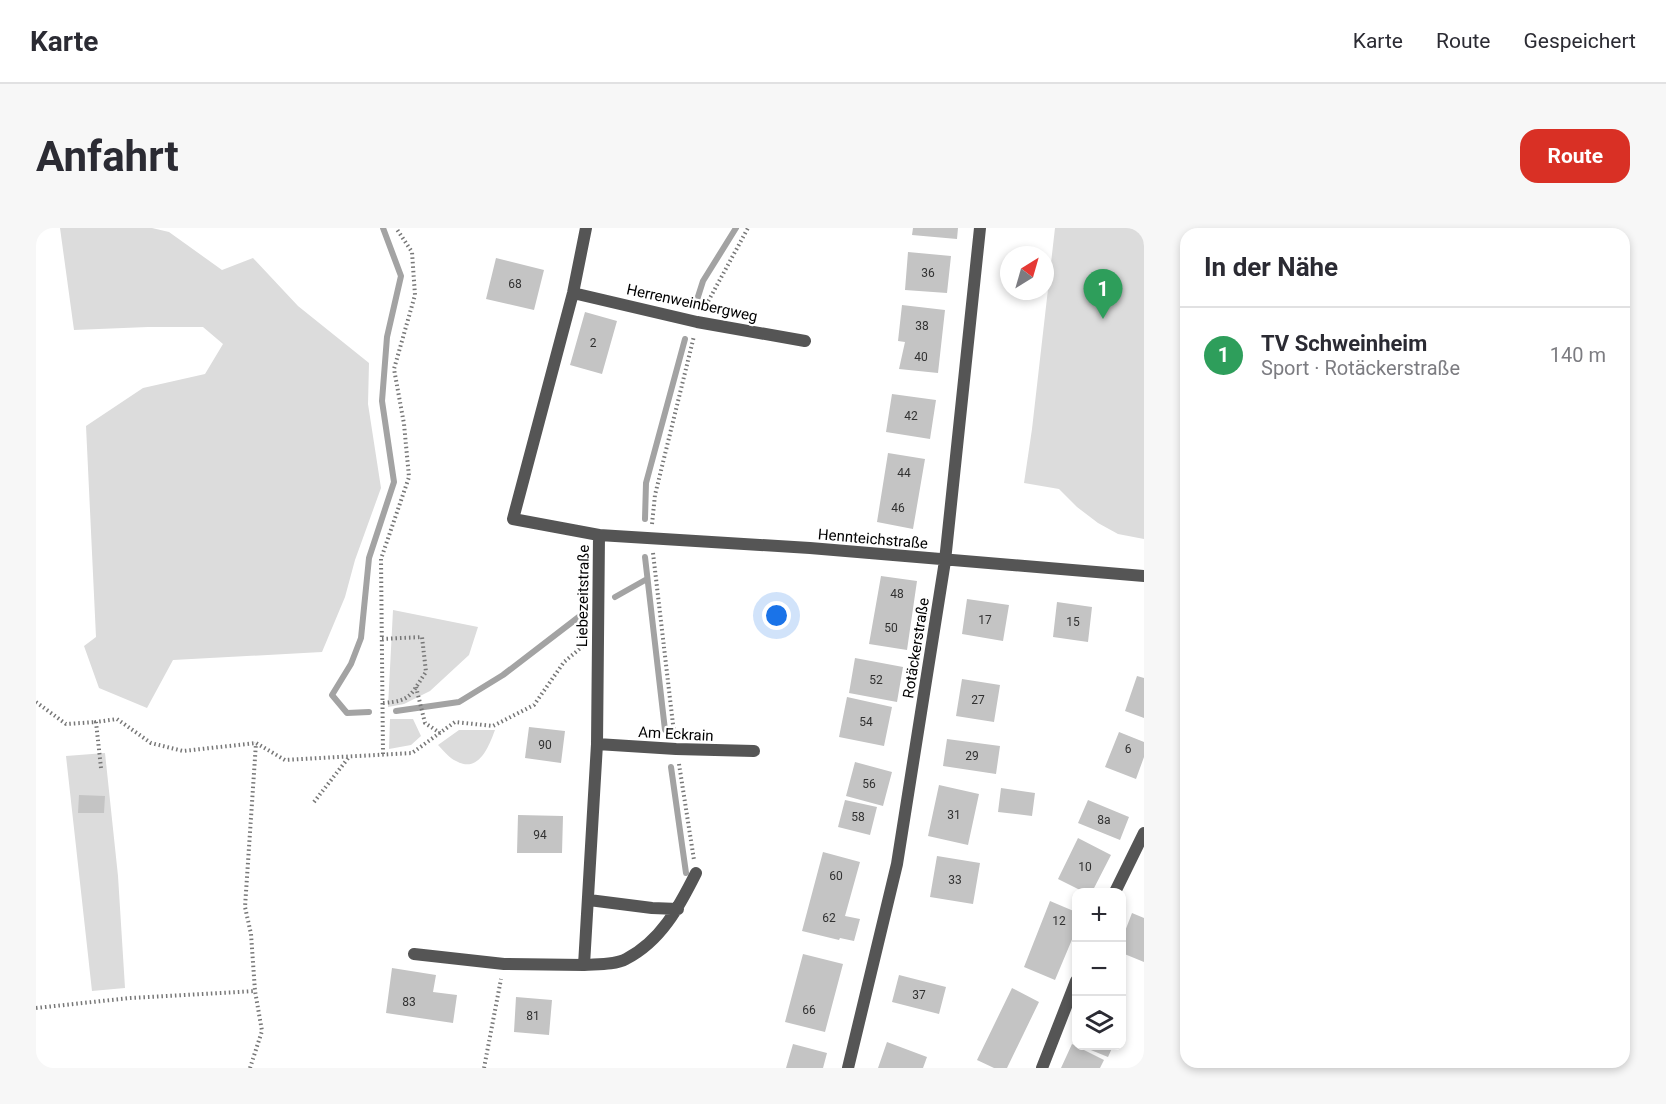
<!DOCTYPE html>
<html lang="de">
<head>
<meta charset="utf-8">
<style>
	body { margin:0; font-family:Roboto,sans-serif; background:#f7f7f7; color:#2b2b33 }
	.controls { position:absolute; right:18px; bottom:18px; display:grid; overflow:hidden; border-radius:12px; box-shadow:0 3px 9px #0003 }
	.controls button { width:54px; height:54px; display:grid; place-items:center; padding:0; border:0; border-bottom:2px solid #e1e1e2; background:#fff; color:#2b2b33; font:30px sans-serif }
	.compass { position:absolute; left:964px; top:18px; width:54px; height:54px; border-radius:50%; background:#fff; box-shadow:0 3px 9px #0003; rotate:37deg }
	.you { position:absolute; left:741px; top:388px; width:21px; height:21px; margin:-15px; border:4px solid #fff; border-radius:50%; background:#1a73e8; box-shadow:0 0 0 9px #1a73e833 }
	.badge { display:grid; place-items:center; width:39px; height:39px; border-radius:50%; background:#d93025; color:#fff; font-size:20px; font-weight:700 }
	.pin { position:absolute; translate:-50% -50px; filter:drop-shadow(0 2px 3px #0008) }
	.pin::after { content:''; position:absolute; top:32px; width:21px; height:18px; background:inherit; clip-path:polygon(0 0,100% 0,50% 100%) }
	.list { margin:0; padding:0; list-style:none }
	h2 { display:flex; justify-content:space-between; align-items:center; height:78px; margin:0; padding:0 24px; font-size:26px }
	h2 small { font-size:20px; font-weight:400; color:#7c7c81 }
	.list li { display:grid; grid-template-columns:39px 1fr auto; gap:18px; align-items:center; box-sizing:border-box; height:96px; padding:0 24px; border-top:2px solid #e1e1e2 }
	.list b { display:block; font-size:22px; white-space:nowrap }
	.list p { margin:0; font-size:20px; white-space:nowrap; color:#7c7c81 }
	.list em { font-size:20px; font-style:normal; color:#7c7c81 }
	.icon { flex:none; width:33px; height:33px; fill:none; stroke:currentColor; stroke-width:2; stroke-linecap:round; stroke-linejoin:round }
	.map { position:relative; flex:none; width:1108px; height:840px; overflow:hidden; border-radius:18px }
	header { display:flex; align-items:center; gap:36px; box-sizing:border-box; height:84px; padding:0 30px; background:#fff; border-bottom:2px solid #e1e1e2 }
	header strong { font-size:28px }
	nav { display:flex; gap:33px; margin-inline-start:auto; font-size:21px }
	.intro { display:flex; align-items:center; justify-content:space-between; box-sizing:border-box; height:144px; padding:0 36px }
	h1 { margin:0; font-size:42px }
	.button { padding:15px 27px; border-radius:18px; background:#d93025; color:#fff; font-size:21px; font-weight:700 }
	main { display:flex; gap:36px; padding:0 36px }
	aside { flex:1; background:#fff; border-radius:18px; box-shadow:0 3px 9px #0003 }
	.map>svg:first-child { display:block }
	.green { fill:#dcdcdc }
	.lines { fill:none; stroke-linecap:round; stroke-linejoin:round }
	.stream { stroke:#a3a3a3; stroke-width:6 }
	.building { fill:#c4c4c4 }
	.path { stroke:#777; stroke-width:4; stroke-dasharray:1.5 3; stroke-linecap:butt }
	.street { stroke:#555; stroke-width:12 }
	.labels { text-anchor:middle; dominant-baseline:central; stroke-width:4.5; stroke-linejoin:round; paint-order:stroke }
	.number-label { font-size:12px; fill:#313131 }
	.street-label { font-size:15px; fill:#000; stroke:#fff }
</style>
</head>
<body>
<header>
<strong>Karte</strong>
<nav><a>Karte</a><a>Route</a><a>Gespeichert</a></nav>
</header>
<div class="intro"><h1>Anfahrt</h1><a class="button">Route</a></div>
<main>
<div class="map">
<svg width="1108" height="840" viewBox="0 0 1108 840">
	<rect width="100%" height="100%" fill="#fff"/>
	<path class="green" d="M24,0h92l17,4 53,38 31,-12 45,48 71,57 -1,41 13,84 -26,72 -10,37 -23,55 -149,8 -26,48 -48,-20 -15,-42 12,-9 -10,-211 57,-38 62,-14 18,-30 -20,-17h-55l-74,3z
		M1019,0h89v311l-26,-5 -20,-11 -21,-16 -18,-18 -35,-6 8,-54z
		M357,382l85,17 -9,28 -39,36 -26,13 -16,3z
		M354,491h23l8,17 -10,9 -22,4z
		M423,502h36c-6,16 -16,44 -39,31 -7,-3 -13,-11 -18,-16z
		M69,525l13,123 7,112 -33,3 -26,-235z"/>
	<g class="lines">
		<path class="stream" d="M660,75l7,-22 33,-53
			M609,291l1,-36 39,-144
			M609,329l20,173
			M579,369l32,-18
			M360,483l63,-9 44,-27 77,-59
			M333,484l-22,1 -15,-18 19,-31 10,-26 8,-80 25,-76 -12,-81 5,-64 14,-61 -18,-48
			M635,539l15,106"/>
	</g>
	<path class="building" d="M877,0h45l-1,11 -45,-4z
		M872,24l43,4 -4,37 -42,-3z
		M460,30l48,12 -10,40 -48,-11z
		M866,77l43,5 -7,63 -39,-4 6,-27 -7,-1z
		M549,84l32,9 -15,53 -32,-9z
		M856,166l44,6 -6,39 -44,-7z
		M852,225l37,6 -12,70 -36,-7z
		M845,348l36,5 -10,69 -38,-6z
		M931,371l42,6 -6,36 -41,-7z
		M1021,374l35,5 -4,35 -35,-5z
		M819,430l48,9 -6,35 -48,-9z
		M1101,448l7,2v40l-19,-7z
		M926,451l38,6 -6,37 -38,-6z
		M811,469l45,10 -8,39 -45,-9z
		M493,499l36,4 -4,32 -36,-5z
		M1083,504l25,10v15l-8,22 -31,-12z
		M911,511l53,7 -4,28 -53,-8z
		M819,534l37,10 -9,34 -37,-10z
		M903,557l40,9 -11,51 -40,-9z
		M965,560l34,5 -3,23 -34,-4z
		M43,567l26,1 -1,17h-26z
		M809,572l32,7 -7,28 -32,-8z
		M1052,572l41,17 -9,23 -42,-17z
		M482,587l45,1 -1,37h-45z
		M1042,610l33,17 -19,37h-8l-26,-13z
		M787,624l37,10 -15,54 15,3 -6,22 -14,-3 -1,2 -37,-9z
		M901,628l43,7 -7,41 -43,-7z
		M1014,673l26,11v18l-21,50 -31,-13z
		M1096,685l12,5v44l-22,-9v-14z
		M767,726l40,10 -18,68 -40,-10z
		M356,740l44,7 -3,17 24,3 -4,28 -67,-10z
		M863,747l47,12 -7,27 -47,-12z
		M976,760l27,14 -32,66h-13l-17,-8z
		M480,769l36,3 -3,35 -35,-3z
		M851,814l40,15 -4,11h-45z
		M757,816l34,9 -4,15h-37z
		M1036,816l32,16 -4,8h-39z
		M1045,818h32l-5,11z"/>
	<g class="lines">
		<path class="path" d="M668,81l44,-81
			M616,296l3,-29 39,-159
			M617,325l21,180
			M346,411l40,-2 4,35c-16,23 -14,29 -43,31
			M380,459l9,36 15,10
			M0,474l30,22 30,-2
			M347,526l-2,-195 28,-82 -5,-53 -10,-55 21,-74 -3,-43 -16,-24
			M643,536l15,96
			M65,540l-5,-46 21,-3 34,24 32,8 73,-8 29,17 127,-7 43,-31 38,4 41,-21 30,-43 19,-16
			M278,574l35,-45
			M0,780l94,-10 125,-7
			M214,840l12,-37 -7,-40 -4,-57 -6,-27 11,-164
			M448,840l17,-89"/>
		<path class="street" d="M537,65l124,29 108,19
			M563,307l211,13 334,28
			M561,516l79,5 78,2
			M1079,664l29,-59
			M553,672l63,8 26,1
			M378,726l90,10 80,1 13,-221 2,-209 -86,-16 60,-226 13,-65
			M548,737c12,-1 31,0 42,-6 35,-18 53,-52 70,-86
			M812,840l49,-204 48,-303 35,-333
			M1006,840l34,-87"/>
	</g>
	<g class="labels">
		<g class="number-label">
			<text x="892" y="45">36</text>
			<text x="479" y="56">68</text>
			<text x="886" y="98">38</text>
			<text x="557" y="115">2</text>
			<text x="885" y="129">40</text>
			<text x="875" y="188">42</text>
			<text x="868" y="245">44</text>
			<text x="862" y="280">46</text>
			<text x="861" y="366">48</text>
			<text x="949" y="392">17</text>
			<text x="1037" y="394">15</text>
			<text x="855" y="400">50</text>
			<text x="840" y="452">52</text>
			<text x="942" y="472">27</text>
			<text x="830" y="494">54</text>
			<text x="509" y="517">90</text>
			<text x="1092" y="521">6</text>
			<text x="936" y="528">29</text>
			<text x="833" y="556">56</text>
			<text x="918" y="587">31</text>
			<text x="822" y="589">58</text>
			<text x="1068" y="592">8a</text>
			<text x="504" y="607">94</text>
			<text x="1049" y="639">10</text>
			<text x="800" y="648">60</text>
			<text x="919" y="652">33</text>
			<text x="793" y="690">62</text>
			<text x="1023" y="693">12</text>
			<text x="883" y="767">37</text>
			<text x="373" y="774">83</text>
			<text x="773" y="782">66</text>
			<text x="497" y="788">81</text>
		</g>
		<g class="street-label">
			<text transform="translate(656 75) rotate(12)">Herrenweinbergweg</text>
			<text transform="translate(837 311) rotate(5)">Hennteichstraße</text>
			<text transform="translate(547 368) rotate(-89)">Liebezeitstraße</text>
			<text transform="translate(880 420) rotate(-81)">Rotäckerstraße</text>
			<text transform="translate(640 506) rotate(3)">Am Eckrain</text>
		</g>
	</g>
</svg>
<div class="controls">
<button>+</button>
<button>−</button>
<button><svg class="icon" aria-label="layers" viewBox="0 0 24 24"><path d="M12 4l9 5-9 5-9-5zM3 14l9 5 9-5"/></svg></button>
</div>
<svg class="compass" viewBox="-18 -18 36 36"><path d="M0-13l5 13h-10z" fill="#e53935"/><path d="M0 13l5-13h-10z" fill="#7c7c81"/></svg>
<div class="you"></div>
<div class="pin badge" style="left:1067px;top:91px;background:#2e9e5b">1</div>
</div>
<aside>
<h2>In der Nähe<small></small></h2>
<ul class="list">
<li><span class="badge" style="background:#2e9e5b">1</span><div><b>TV Schweinheim</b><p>Sport · Rotäckerstraße</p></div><em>140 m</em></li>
</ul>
</aside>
</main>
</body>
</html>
